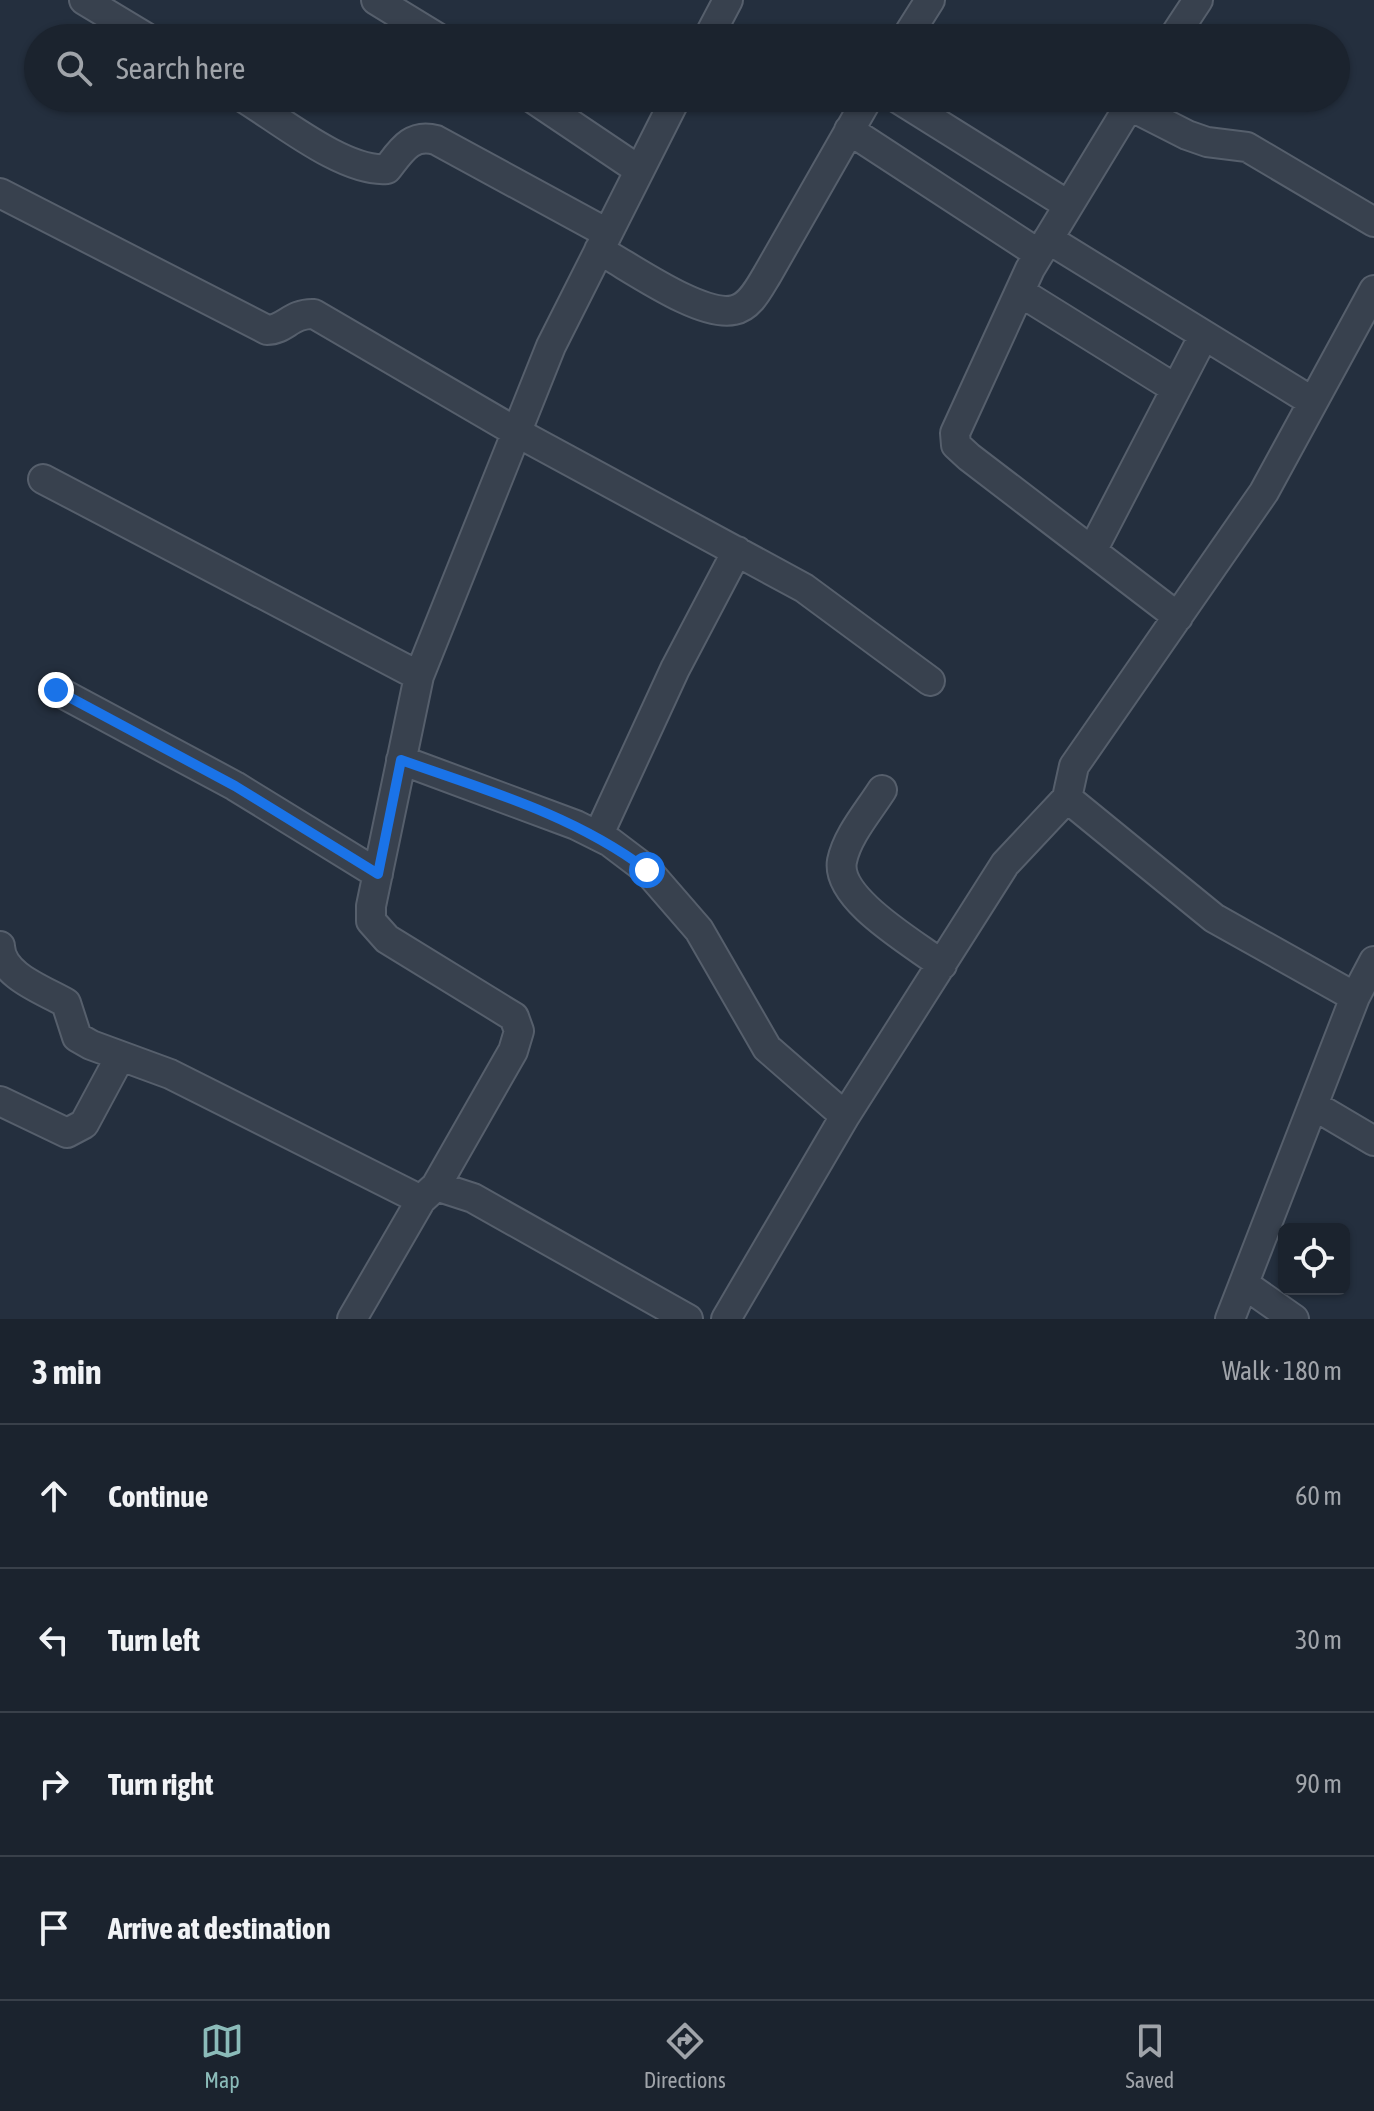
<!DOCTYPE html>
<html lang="en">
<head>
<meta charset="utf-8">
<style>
	body { margin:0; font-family:"Asap Condensed",sans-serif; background:#242b36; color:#f1f3f6 }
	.controls { position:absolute; right:24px; bottom:24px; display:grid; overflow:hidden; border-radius:12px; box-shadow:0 2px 6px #0004 }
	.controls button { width:72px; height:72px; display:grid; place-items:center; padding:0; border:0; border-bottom:2px solid #39404a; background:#1b232e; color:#f1f3f6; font:40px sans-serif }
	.stop { position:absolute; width:24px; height:24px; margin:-18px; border:6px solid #1a73e8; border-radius:50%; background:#fff }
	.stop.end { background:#1a73e8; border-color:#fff; box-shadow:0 2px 8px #0008 }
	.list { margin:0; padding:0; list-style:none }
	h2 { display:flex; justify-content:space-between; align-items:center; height:104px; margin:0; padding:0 32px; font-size:34px }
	h2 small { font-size:26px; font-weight:400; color:#a0a4aa }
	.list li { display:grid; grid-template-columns:52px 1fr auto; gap:24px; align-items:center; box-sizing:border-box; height:144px; padding:0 32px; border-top:2px solid #39404a }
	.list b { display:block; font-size:30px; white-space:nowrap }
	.list em { font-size:26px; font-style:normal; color:#a0a4aa }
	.icon { flex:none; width:44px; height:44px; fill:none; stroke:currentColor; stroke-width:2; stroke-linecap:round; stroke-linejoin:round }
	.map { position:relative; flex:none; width:1374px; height:1319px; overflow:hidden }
	.search { position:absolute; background:#1b232e; box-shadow:0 2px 6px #0004; left:24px; right:24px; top:24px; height:88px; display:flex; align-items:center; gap:20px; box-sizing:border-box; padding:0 28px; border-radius:44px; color:#a0a4aa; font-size:30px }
	.sheet { height:680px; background:#1b232e }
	nav { display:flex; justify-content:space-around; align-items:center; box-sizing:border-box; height:112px; border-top:2px solid #39404a; background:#1b232e; font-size:22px; color:#a0a4aa }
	nav a { display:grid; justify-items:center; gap:4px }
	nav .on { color:#8bbbb9 }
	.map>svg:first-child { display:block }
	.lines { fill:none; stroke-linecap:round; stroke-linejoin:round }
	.minor-casing { stroke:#565f6c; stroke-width:32 }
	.minor { stroke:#38414e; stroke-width:28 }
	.route { stroke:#1a73e8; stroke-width:10 }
</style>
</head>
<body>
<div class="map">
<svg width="1374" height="1319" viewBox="0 0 1374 1319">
	<rect width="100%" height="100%" fill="#242f3e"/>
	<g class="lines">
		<g class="minor-casing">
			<path id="minor" d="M84,0l63,38
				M376,0l62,38
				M708,38l20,-38
				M906,38l24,-38
				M1173,38l25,-38
				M244,98c36,22 101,75 143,71 14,-18 24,-36 49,-29l171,93
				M532,98l107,72
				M897,98l171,107
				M1134,98l-104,171 -75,164 1,12 13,12 209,160
				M1130,106l57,29 20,7 40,5 127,75
				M849,130l190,124
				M0,193l267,137c18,0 24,-17 47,-16l204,119 286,155 126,93
				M1048,239l265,163
				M599,250c30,16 102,68 135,60 16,-3 25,-22 33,-35l101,-177
				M1020,292l156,97
				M43,479l376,197
				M1092,551l112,-216
				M56,690l179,96 143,88
				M401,760l175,65 34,17 37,28 52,60 68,118 78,68
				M882,790c-14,22 -35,46 -40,71 -7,38 73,83 100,104
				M598,836l77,-167 62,-118
				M0,946c1,30 44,44 66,57l11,34 14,8 79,29 251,126
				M1355,997l-141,-79 -147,-120 7,-32 190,-274 110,-202
				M0,1101l67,32 17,-9 36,-67
				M1313,1105l61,36
				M436,1186l77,-135 6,-20 -5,-14 -127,-78 -16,-18v-15l48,-230 132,-330 125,-248
				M1244,1284l50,35
				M352,1319l69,-119 15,-14 37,12 215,121
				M726,1319l119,-203 160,-252 62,-66
				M1230,1319l125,-322 19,-36"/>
		</g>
		<use href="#minor" class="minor"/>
	</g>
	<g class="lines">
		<path class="route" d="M56,690l179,96 143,88 23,-114c85,30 173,55 246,110"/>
	</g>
</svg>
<div class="controls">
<button><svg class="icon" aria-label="locate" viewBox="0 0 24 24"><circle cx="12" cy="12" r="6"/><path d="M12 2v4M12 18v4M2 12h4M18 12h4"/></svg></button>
</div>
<div class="stop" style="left:647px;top:870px"></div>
<div class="stop end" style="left:56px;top:690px"></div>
<div class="search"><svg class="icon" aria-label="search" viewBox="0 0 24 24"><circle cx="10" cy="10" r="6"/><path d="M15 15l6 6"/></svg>Search here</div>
</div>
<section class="sheet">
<h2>3 min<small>Walk · 180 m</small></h2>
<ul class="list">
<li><svg class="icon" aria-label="ahead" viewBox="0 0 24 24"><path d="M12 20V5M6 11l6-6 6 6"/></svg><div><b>Continue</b></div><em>60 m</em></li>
<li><svg class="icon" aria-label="left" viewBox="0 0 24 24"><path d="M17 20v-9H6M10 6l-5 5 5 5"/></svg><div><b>Turn left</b></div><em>30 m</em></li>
<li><svg class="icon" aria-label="right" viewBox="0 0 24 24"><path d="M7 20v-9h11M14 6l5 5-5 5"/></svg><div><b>Turn right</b></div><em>90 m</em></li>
<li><svg class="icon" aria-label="arrive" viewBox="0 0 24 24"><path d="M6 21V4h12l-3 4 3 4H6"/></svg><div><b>Arrive at destination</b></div></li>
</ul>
</section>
<nav>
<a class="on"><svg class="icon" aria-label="map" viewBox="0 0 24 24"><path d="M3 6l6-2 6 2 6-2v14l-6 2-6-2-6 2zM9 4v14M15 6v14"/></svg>Map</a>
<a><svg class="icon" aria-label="directions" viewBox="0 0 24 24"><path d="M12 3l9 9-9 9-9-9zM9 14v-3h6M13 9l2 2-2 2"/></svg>Directions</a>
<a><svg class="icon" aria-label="saved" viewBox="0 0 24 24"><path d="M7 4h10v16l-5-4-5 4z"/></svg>Saved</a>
</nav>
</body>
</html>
